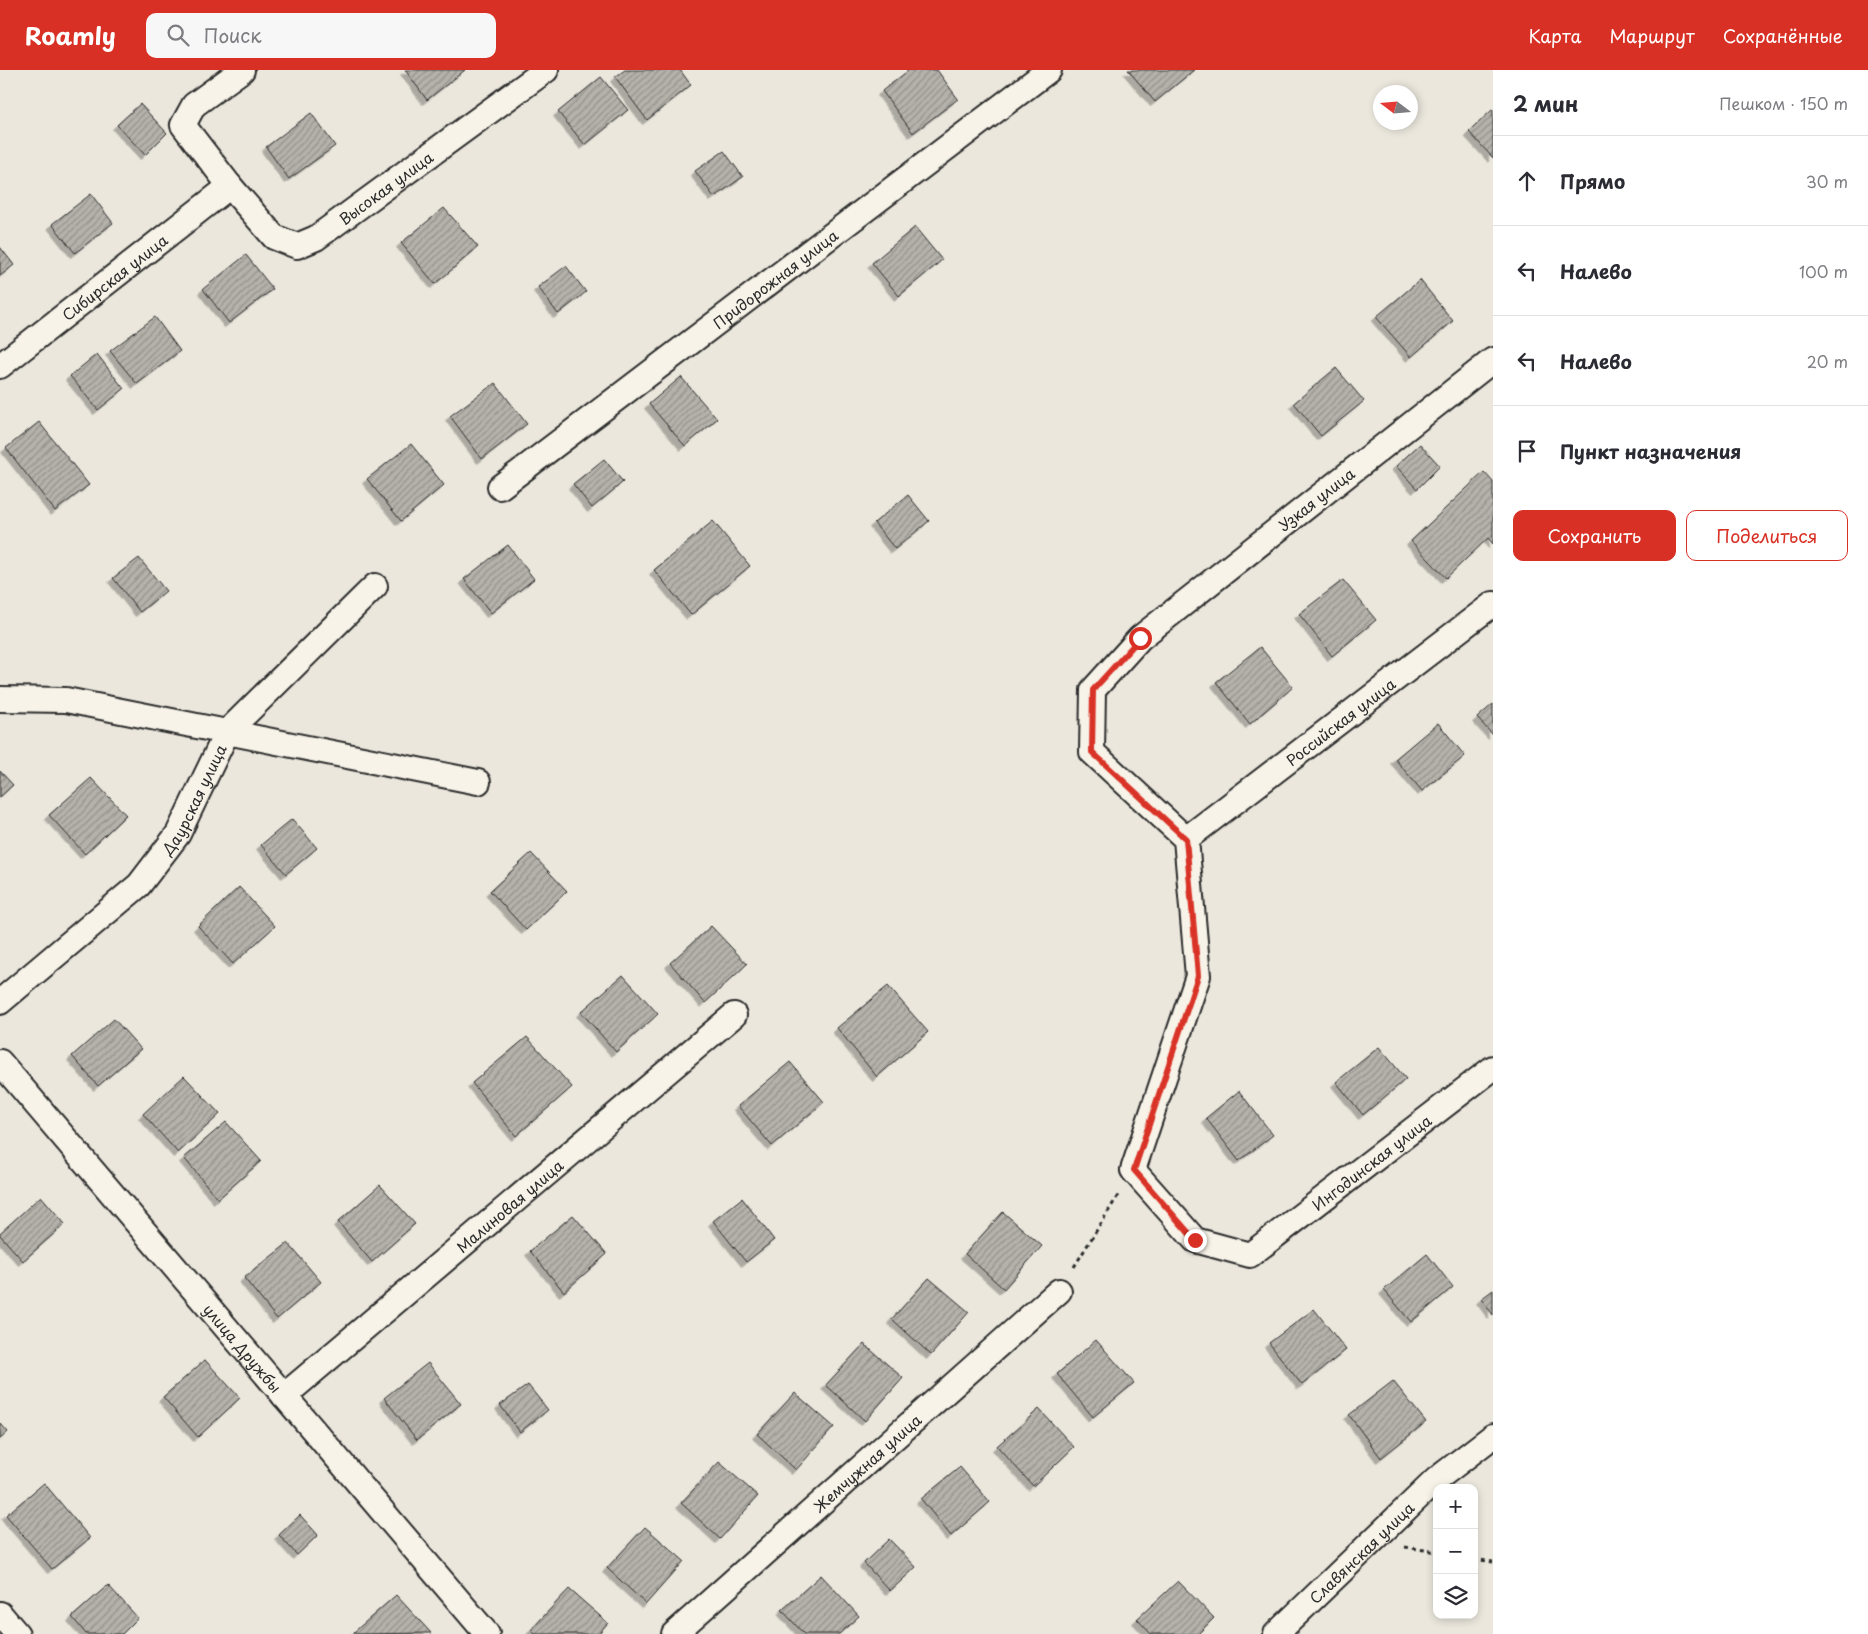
<!DOCTYPE html>
<html lang="ru">
<head>
<meta charset="utf-8">
<style>
	body { margin:0; font-family:"Playpen Sans",sans-serif; background:#f7f7f7; color:#2b2b33 }
	.controls { position:absolute; right:15px; bottom:15px; display:grid; overflow:hidden; border-radius:10px; box-shadow:0 2px 8px #0003 }
	.controls button { width:45px; height:45px; display:grid; place-items:center; padding:0; border:0; border-bottom:1px solid #e1e1e2; background:#fff; color:#2b2b33; font:25px sans-serif }
	.compass { position:absolute; left:1373px; top:15px; width:45px; height:45px; border-radius:50%; background:#fff; box-shadow:0 2px 8px #0003; rotate:286deg }
	.stop { position:absolute; width:15px; height:15px; margin:-11px; border:4px solid #d93025; border-radius:50%; background:#fff }
	.stop.end { background:#d93025; border-color:#fff; box-shadow:0 1px 5px #0008 }
	.list { margin:0; padding:0; list-style:none }
	h2 { display:flex; justify-content:space-between; align-items:center; height:65px; margin:0; padding:0 20px; font-size:21px }
	h2 small { font-size:16px; font-weight:400; color:#7c7c81 }
	.list li { display:grid; grid-template-columns:32px 1fr auto; gap:15px; align-items:center; box-sizing:border-box; height:90px; padding:0 20px; border-top:1px solid #e1e1e2 }
	.list b { display:block; font-size:19px; white-space:nowrap }
	.list em { font-size:16px; font-style:normal; color:#7c7c81 }
	.actions { display:flex; gap:10px; padding:15px 20px }
	.actions a { flex:1; padding:11px 0; border:1px solid #d93025; border-radius:10px; text-align:center; font-size:18px; color:#d93025 }
	.actions .main { background:#d93025; color:#fff }
	.icon { flex:none; width:28px; height:28px; fill:none; stroke:currentColor; stroke-width:2; stroke-linecap:round; stroke-linejoin:round }
	.map { position:relative; flex:none; width:1493px; height:1564px; overflow:hidden }
	header { display:flex; align-items:center; gap:30px; box-sizing:border-box; height:70px; padding:0 25px; background:#d93025; color:#fff }
	header strong { font-size:24px }
	nav { display:flex; gap:28px; margin-inline-start:auto; font-size:18px }
	.search { width:350px; height:45px; background:#f7f7f7; display:flex; align-items:center; gap:12px; box-sizing:border-box; padding:0 18px; border-radius:10px; color:#7c7c81; font-size:19px }
	main { display:flex }
	aside { flex:1; background:#fff }
	.map>svg:first-child { display:block }
	.building { fill:url(#building-hatch); stroke:#2b2b2b; filter:url(#shadow) }
	.lines { fill:none; stroke-linecap:round; stroke-linejoin:round }
	.street-casing { stroke:#2b2b2b; stroke-width:28 }
	.path { stroke:#2b2b2b; stroke-width:3; stroke-dasharray:4 4; stroke-linecap:butt }
	.street { stroke:#f7f3e8; stroke-width:24 }
	.route { stroke:#d93025; stroke-width:6 }
	.labels { text-anchor:middle; dominant-baseline:central; stroke-width:4; stroke-linejoin:round; paint-order:stroke }
	.street-label { font-size:15px; fill:#2b2b2b; stroke:#f7f3e8 }
</style>
</head>
<body>
<header>
<strong>Roamly</strong>
<div class="search"><svg class="icon" aria-label="search" viewBox="0 0 24 24"><circle cx="10" cy="10" r="6"/><path d="M15 15l6 6"/></svg>Поиск</div>
<nav><a>Карта</a><a>Маршрут</a><a>Сохранённые</a></nav>
</header>
<main>
<div class="map">
<svg width="1493" height="1564" viewBox="0 0 1493 1564">
	<defs>
		<pattern id="building-hatch" width="6" height="6" patternUnits="userSpaceOnUse" patternTransform="scale(1.25)"><rect width="6" height="6" fill="#b5b2ab"/><path d="M-1 1l2-2M0 6l6-6M5 7l2-2" fill="none" stroke="#93918b"/></pattern>
		<filter id="shadow"><feDropShadow dx="-4.5" dy="4.5" stdDeviation="0" flood-color="#0004"/></filter>
	</defs>
	<rect width="100%" height="100%" fill="#ebe7dd"/>
	<filter id="ink" filterUnits="userSpaceOnUse"><feTurbulence type="fractalNoise" baseFrequency=".02" numOctaves="2"/><feDisplacementMap in="SourceGraphic" scale="10" xChannelSelector="R" yChannelSelector="G"/><feConvolveMatrix kernelMatrix="1 2 1 2 8 2 1 2 1" color-interpolation-filters="sRGB"/></filter>
	<g filter="url(#ink)">
		<path class="building" d="M405,0h60l-38,30z
			M625,0h55l11,15 -44,35 -32,-43z
			M909,0h28l21,29 -45,34 -31,-42z
			M1128,0h66l-39,32z
			M601,7l27,33 -43,35 -27,-33z
			M140,34l27,29 -22,22 -28,-30z
			M1493,39v49l-24,-26z
			M311,43l24,33 -46,33 -23,-32z
			M724,81l19,26 -29,20 -19,-26z
			M91,124l22,29 -38,30 -23,-29z
			M444,138l34,39 -43,37 -34,-41z
			M915,157l27,33 -43,36 -27,-33z
			M0,177l14,18 -14,11z
			M246,185l27,34 -44,34 -26,-34z
			M566,196l20,26 -28,22 -20,-27z
			M1420,210l33,41 -42,36 -35,-40z
			M155,247l25,34 -43,33 -27,-33z
			M97,284l27,35 -26,21 -28,-34z
			M1336,298l28,33 -43,35 -27,-33z
			M681,307l36,42 -32,27 -36,-42z
			M495,313l32,41 -45,35 -32,-43z
			M39,352l50,63 -34,26 -49,-63z
			M411,374l33,41 -43,36 -34,-42z
			M1420,374l20,22 -23,23 -21,-23z
			M604,389l19,23 -31,26 -19,-24z
			M1484,402l9,10v62l-5,-6 -42,40 -35,-37z
			M908,425l21,26 -34,28 -21,-26z
			M713,451l37,45 -59,49 -37,-45z
			M508,475l26,34 -43,34 -27,-34z
			M139,488l27,33 -26,21 -27,-34z
			M1343,510l33,40 -44,36 -33,-42z
			M1260,577l33,40 -43,37 -34,-42z
			M1493,634v31l-16,-17z
			M1438,653l27,33 -43,35 -27,-32z
			M0,701l13,14 -13,12z
			M91,708l35,37 -41,39 -36,-39z
			M292,749l25,29 -31,26 -25,-29z
			M531,783l36,38 -41,39 -36,-39z
			M239,817l36,39 -42,38 -35,-38z
			M711,856l36,38 -42,39 -35,-40z
			M623,905l35,39 -42,38 -35,-40z
			M888,916l40,46 -51,45 -40,-49z
			M114,949l27,30 -43,37 -26,-30z
			M527,967l45,50 -56,49 -44,-53z
			M1379,977l27,32 -43,36 -27,-33z
			M790,992l34,40 -52,44 -34,-40z
			M184,1006l36,38 -42,39 -35,-39z
			M1239,1021l34,44 -34,26 -33,-43z
			M226,1052l35,39 -43,38 -34,-41z
			M380,1115l35,39 -43,38 -34,-40z
			M41,1126l24,28 -42,37 -23,-26v-2z
			M742,1128l32,42 -28,22 -33,-41z
			M1003,1142l39,34 -38,43 -39,-35z
			M573,1145l34,39 -43,38 -34,-41z
			M288,1173l33,39 -44,37 -33,-41z
			M1427,1184l26,33 -42,35 -27,-32z
			M929,1208l40,34 -38,43 -39,-36z
			M1493,1220v25l-12,-16z
			M1314,1239l32,41 -44,35 -33,-42z
			M1096,1270l38,43 -41,34 -36,-43z
			M864,1274l39,34 -38,43 -39,-36z
			M205,1290l35,38 -42,39 -35,-40z
			M428,1293l33,41 -44,36 -33,-42z
			M1393,1311l33,41 -45,36 -32,-43z
			M528,1315l20,25 -28,22 -20,-27z
			M795,1323l39,34 -38,43 -39,-36z
			M1039,1339l35,38 -41,39 -36,-40z
			M0,1353l8,9 -8,7z
			M719,1392l39,34 -38,43 -39,-36z
			M960,1397l30,35 -39,34 -30,-37z
			M44,1413l46,55 -38,31 -46,-54z
			M300,1445l18,20 -21,20 -18,-20z
			M645,1457l39,34 -38,43 -39,-36z
			M889,1469l27,28 -26,24 -26,-28z
			M821,1505l38,41 -20,18h-35l-22,-24z
			M1178,1511l36,37 -16,16h-47l-14,-15z
			M108,1515l30,33 -16,16h-36l-14,-17z
			M569,1519l39,34 -10,11h-63l-4,-4z
			M396,1525l35,38 -75,1 -2,-2z"/>
		<g class="lines">
			<g class="street-casing">
				<g id="street">
					<path id="s1" d="M242,0l-48,35 -11,20 47,61 44,51 23,9 19,-8 230,-168"/>
					<path id="s2" d="M1493,290l-353,278 -47,52 -1,62 94,87 12,137 -65,194 62,70 55,15 243,-187"/>
					<path id="s3" d="M0,296l230,-180"/>
					<path id="s4" d="M500,417l549,-417"/>
					<path d="M0,629l66,1 412,82"/>
					<path id="s5" d="M1186,769l307,-235"/>
					<path id="s6" d="M0,932l139,-117 39,-51 49,-102 148,-146"/>
					<path id="s7" d="M0,992l487,572"/>
					<path id="s8" d="M284,1326l450,-381"/>
					<path d="M0,1544l17,20"/>
					<path id="s9" d="M674,1564l385,-343"/>
					<path id="s10" d="M1276,1564l161,-155 56,-43"/>
				</g>
			</g>
			<path class="path" d="M1074,1197l45,-73
				M1405,1477l32,5
				M1474,1489l19,3"/>
			<use href="#street" class="street"/>
		</g>
	</g>
	<g class="lines" filter="url(#ink)">
		<path class="route" d="M1140,568l-47,52 -1,62 94,87 12,137 -64,194 61,70"/>
	</g>
	<g class="labels">
		<g class="street-label">
			<text stroke="none"><textPath href="#s1" startOffset="358">Высокая улица</textPath></text>
			<text stroke="none"><textPath href="#s3" startOffset="145">Сибирская улица</textPath></text>
			<text stroke="none"><textPath href="#s4" startOffset="345">Придорожная улица</textPath></text>
			<text transform="translate(1316 429) rotate(-38)">Узкая улица</text>
			<text stroke="none"><textPath href="#s5" startOffset="194">Российская улица</textPath></text>
			<text stroke="none"><textPath href="#s6" startOffset="284">Даурская улица</textPath></text>
			<text stroke="none"><textPath href="#s2" startOffset="1355">Ингодинская улица</textPath></text>
			<text stroke="none"><textPath href="#s8" startOffset="295">Малиновая улица</textPath></text>
			<text stroke="none"><textPath href="#s7" startOffset="375">улица Дружбы</textPath></text>
			<text stroke="none"><textPath href="#s9" startOffset="258">Жемчужная улица</textPath></text>
			<text stroke="none"><textPath href="#s10" startOffset="118">Славянская улица</textPath></text>
		</g>
	</g>
</svg>
<div class="controls">
<button>+</button>
<button>−</button>
<button><svg class="icon" aria-label="layers" viewBox="0 0 24 24"><path d="M12 4l9 5-9 5-9-5zM3 14l9 5 9-5"/></svg></button>
</div>
<svg class="compass" viewBox="-18 -18 36 36"><path d="M0-13l5 13h-10z" fill="#e53935"/><path d="M0 13l5-13h-10z" fill="#7c7c81"/></svg>
<div class="stop" style="left:1140px;top:568px"></div>
<div class="stop end" style="left:1195px;top:1170px"></div>
</div>
<aside>
<h2>2 мин<small>Пешком · 150 m</small></h2>
<ul class="list">
<li><svg class="icon" aria-label="ahead" viewBox="0 0 24 24"><path d="M12 20V5M6 11l6-6 6 6"/></svg><div><b>Прямо</b></div><em>30 m</em></li>
<li><svg class="icon" aria-label="left" viewBox="0 0 24 24"><path d="M17 20v-9H6M10 6l-5 5 5 5"/></svg><div><b>Налево</b></div><em>100 m</em></li>
<li><svg class="icon" aria-label="left" viewBox="0 0 24 24"><path d="M17 20v-9H6M10 6l-5 5 5 5"/></svg><div><b>Налево</b></div><em>20 m</em></li>
<li><svg class="icon" aria-label="arrive" viewBox="0 0 24 24"><path d="M6 21V4h12l-3 4 3 4H6"/></svg><div><b>Пункт назначения</b></div></li>
</ul>
<div class="actions"><a class="main">Сохранить</a><a>Поделиться</a></div>
</aside>
</main>
</body>
</html>
